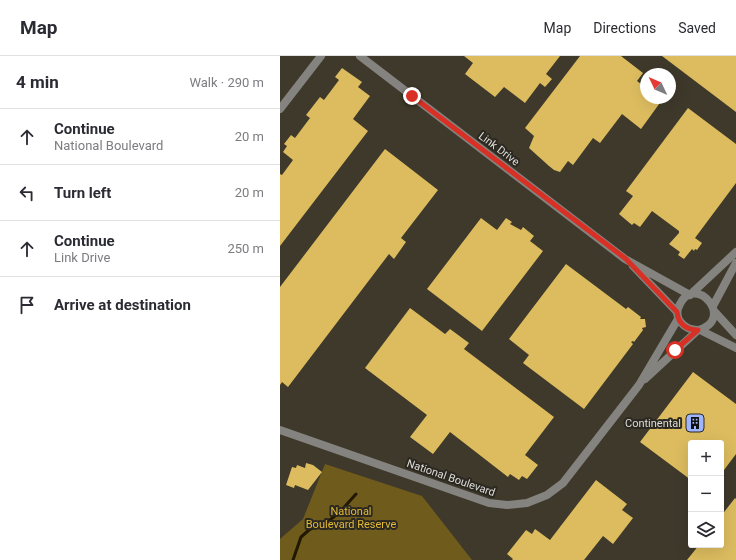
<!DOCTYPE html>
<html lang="en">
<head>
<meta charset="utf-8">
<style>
	body { margin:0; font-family:Roboto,sans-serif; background:#f7f7f7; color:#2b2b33 }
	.controls { position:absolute; right:12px; bottom:12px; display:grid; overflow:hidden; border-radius:4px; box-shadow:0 4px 16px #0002 }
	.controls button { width:36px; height:36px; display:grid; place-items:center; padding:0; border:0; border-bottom:1px solid #e1e1e2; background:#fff; color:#2b2b33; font:20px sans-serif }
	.compass { position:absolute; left:360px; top:12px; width:36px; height:36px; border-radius:50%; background:#fff; box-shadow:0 4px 16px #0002; rotate:314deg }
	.stop { position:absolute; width:12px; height:12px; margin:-9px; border:3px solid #d93025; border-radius:50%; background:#fff }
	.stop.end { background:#d93025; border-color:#fff; box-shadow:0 1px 4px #0008 }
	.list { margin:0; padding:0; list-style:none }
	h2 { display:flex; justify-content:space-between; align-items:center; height:52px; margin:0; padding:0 16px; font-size:17px }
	h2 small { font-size:13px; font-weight:400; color:#7c7c81 }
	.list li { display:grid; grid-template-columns:26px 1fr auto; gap:12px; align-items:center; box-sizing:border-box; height:56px; padding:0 16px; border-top:1px solid #e1e1e2 }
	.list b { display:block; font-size:15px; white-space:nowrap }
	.list p { margin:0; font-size:13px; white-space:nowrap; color:#7c7c81 }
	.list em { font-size:13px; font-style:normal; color:#7c7c81 }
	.icon { flex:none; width:22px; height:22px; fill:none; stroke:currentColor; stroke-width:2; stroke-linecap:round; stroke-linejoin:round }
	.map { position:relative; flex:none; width:456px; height:504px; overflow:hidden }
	header { display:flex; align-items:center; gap:24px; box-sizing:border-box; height:56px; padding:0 20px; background:#fff; border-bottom:1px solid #e1e1e2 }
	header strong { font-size:19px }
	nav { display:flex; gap:22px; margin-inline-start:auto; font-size:14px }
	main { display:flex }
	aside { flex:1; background:#fff }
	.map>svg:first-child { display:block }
	.built { fill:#3e392b; fill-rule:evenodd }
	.green { fill:#6f5b1b }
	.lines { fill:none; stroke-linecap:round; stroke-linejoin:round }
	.stream { stroke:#211800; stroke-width:3 }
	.building { fill:#dcbc5f }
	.minor { stroke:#84837f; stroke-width:8 }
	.route { stroke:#d93025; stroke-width:5 }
	.labels { text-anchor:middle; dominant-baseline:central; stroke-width:4; stroke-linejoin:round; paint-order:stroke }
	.street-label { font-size:11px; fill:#dddcd7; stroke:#2b2821 }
	.poi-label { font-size:11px; fill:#dddcd7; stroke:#2b2821; text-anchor:end }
	.park-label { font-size:11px; fill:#e2ba35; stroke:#2b2821 }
</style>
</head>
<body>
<header>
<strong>Map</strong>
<nav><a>Map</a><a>Directions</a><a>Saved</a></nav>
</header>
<main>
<aside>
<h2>4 min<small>Walk · 290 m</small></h2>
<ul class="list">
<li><svg class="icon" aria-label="ahead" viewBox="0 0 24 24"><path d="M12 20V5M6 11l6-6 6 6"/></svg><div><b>Continue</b><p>National Boulevard</p></div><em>20 m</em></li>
<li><svg class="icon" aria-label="left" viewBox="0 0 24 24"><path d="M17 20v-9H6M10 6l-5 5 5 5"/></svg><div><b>Turn left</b></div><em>20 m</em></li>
<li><svg class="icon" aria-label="ahead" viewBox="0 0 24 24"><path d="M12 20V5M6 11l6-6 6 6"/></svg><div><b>Continue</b><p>Link Drive</p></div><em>250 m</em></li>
<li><svg class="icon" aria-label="arrive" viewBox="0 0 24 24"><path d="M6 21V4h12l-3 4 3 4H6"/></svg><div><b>Arrive at destination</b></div></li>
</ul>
</aside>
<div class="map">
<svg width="456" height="504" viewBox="0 0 456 504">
	<rect width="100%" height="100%" fill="#35322a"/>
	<path class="built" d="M0,0h456v504h-456zM366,18h24v24h-24zM411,387h30v102h-30z"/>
	<path class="green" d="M45,408l97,32 50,64h-192v-21l23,-20z"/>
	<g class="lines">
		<path class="stream" d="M13,504l8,-23 8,-7 22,-11 8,-6 17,-19"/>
	</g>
	<path class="building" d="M184,0h96l-14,18 6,5 -7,8 -5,-4 -15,20 -21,-16 -9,10 -30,-23 8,-11z
		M300,0h41l22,17 -6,8 9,7v10h13l3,2 -21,29 -19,-15 -22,29 -7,-5 -20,27 -5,-4 -8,11 -6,-2 -5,-4 -20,-18 5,-12 -9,-8z
		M382,0h74v56z
		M62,12l20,14 -4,5 12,9 -17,23 15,12 -88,115v-72l2,1 11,-15 -10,-8 4,-6 -3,-2 7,-9 4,3 15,-20 -4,-3 14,-18 4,3 15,-20 -4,-3z
		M408,52l48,36v39l-41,55 7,5 -5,7 -2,-1 -1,2 -2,-2 -8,10 -6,-4 2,-3 -11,-8 10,-11v-2l-27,-20 -12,16 -6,-4 -2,2 -13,-11 14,-18 -7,-5z
		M105,93l53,41 -37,48 5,4 -12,17 -5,-5 -101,133 -6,-5 -2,3v-98z
		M201,162l16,12 9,-12 6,4 -2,2 11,6 2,-3 11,9 -4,5 13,10 -61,80 -55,-42z
		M286,208l60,45 2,-2 13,10 -1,2h5l1,8 -4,1 1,2 -9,12 -1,-1 -2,1 2,2 -49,65 -61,-46 6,-8 -20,-16z
		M130,252l35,26 5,-5 19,14 -5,6 90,68 -29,38 13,10 -11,14 -5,-3 -3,4 -9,-6 -2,3 -58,-45 -17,22 -23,-17 17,-22 -62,-47z
		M413,316l43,32v50l-15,20v-31h-30v37l-51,-38z
		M26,407l7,2 9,7 -14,18 -13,-5 -1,3 -8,-3 6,-18 4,1 1,-3 8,3z
		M316,424l31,24 -5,6 11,8 -20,26 -10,-8 -19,24h-72l1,-1 -6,-5 19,-24 6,4 3,-5 15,11z
		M455,442l1,1v61h-49l12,-15h22v-29z"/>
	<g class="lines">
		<path class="minor" d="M80,0l265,203 65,36
			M0,53l41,-53
			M353,210l44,46
			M411,238l45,-42
			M433,250l23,-43
			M434,255l22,24
			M420,274l36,18
			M365,323l53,-49c38,-10 -2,-57 -18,-26 -8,14 4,26 18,26
			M0,374l209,73 18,2 20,-2 20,-8 16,-12 76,-98 39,-66"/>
	</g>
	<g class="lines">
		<path class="route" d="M132,40l214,163 51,53c1,12 10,18 21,18l-23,20"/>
	</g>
	<defs>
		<g id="building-square" transform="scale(1)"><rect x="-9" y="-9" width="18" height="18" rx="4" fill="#9eb4fd" stroke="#2b2821"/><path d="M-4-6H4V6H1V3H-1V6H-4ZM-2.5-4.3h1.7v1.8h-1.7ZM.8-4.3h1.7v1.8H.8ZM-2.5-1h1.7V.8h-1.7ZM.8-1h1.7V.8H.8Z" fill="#111"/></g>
	</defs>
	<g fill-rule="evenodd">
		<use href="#building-square" x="415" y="367"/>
	</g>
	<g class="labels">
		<g class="street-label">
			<text transform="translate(219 93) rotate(37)">Link Drive</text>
			<text transform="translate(171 422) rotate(19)">National Boulevard</text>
		</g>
		<g class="poi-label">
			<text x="401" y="367">Continental</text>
		</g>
		<g class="park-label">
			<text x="71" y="455">National<tspan x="71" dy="13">Boulevard Reserve</tspan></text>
		</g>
	</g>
</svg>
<div class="controls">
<button>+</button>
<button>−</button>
<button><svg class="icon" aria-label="layers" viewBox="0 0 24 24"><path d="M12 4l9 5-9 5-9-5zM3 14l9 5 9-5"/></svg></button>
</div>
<svg class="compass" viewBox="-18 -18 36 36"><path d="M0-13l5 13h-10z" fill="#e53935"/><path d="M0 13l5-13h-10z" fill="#7c7c81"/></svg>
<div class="stop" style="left:395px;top:294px"></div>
<div class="stop end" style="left:132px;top:40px"></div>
</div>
</main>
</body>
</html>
